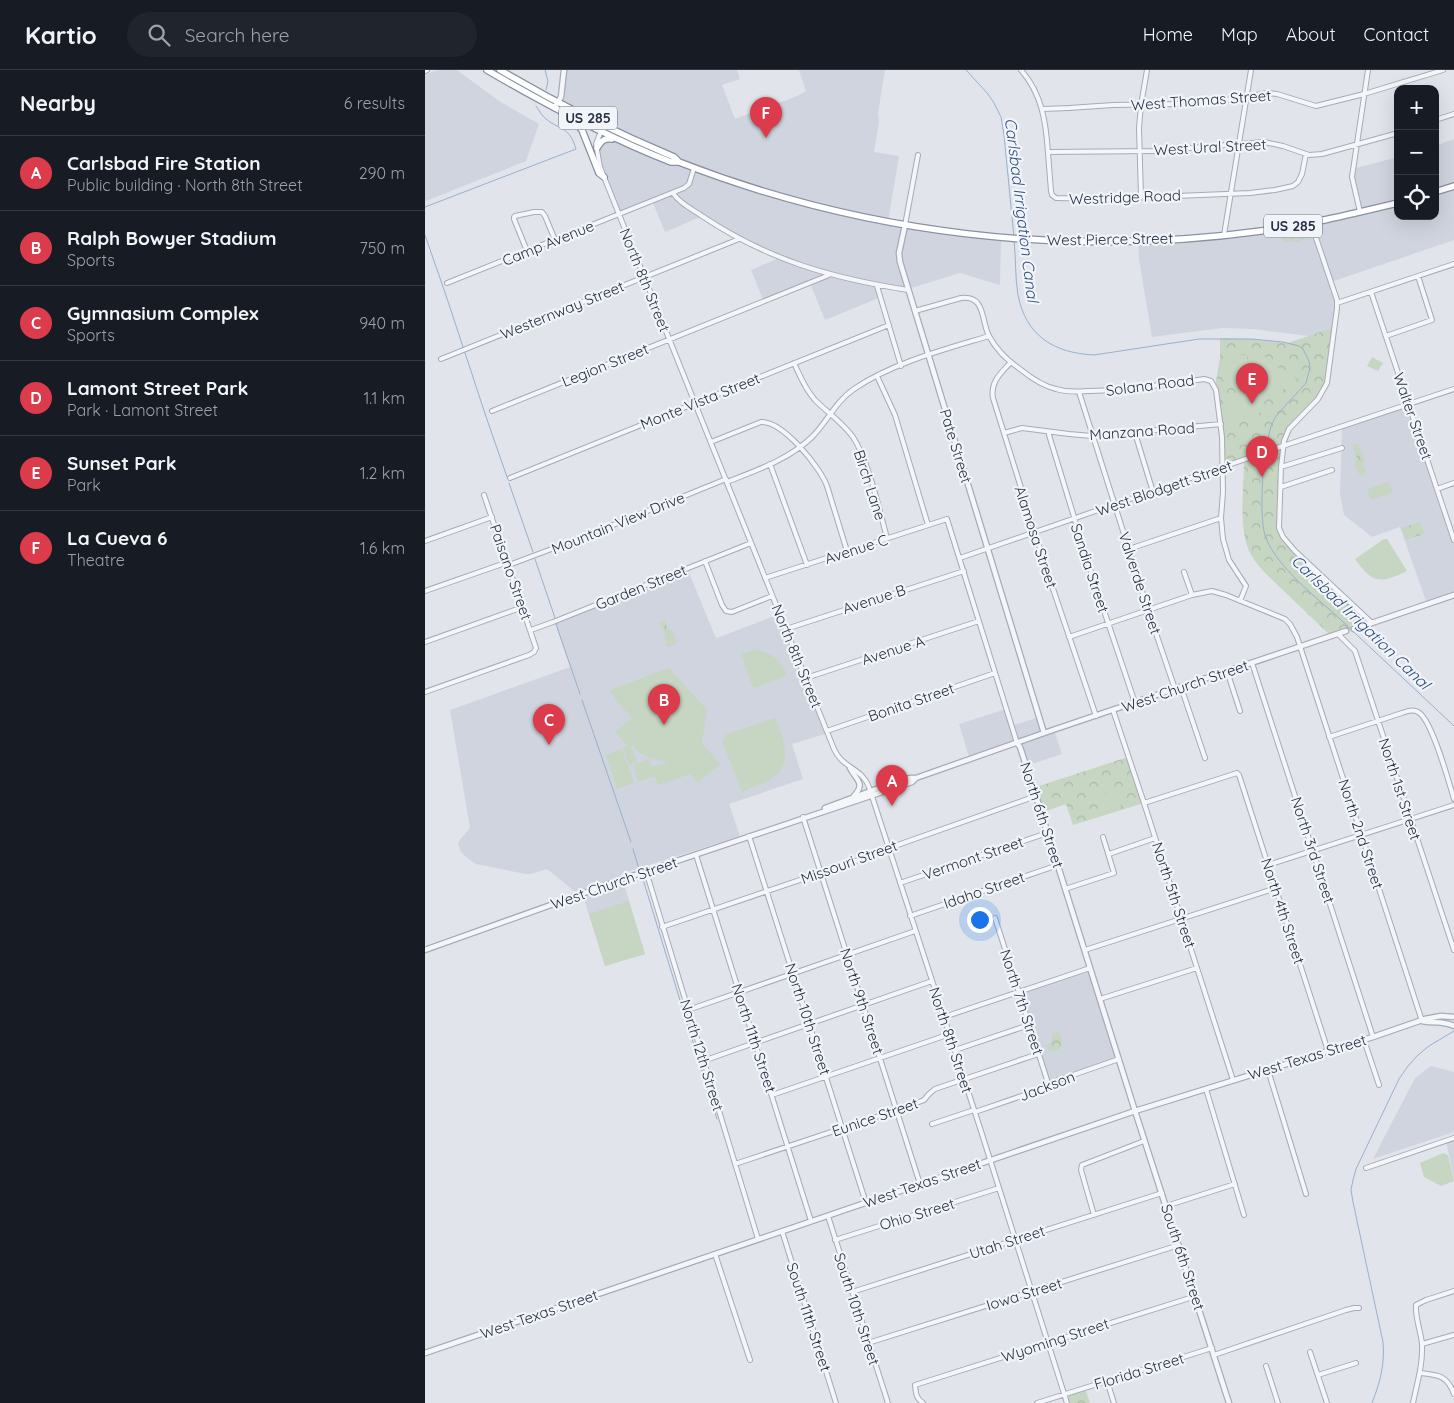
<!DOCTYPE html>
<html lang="en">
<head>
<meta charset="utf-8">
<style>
	body { margin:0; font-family:Quicksand,sans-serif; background:#20242c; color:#f1f3f6 }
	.controls { position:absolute; right:15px; top:15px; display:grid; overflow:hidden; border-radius:10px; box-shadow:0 5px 20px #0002 }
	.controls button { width:45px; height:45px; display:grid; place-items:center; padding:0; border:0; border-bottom:1px solid #363941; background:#171b24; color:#f1f3f6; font:25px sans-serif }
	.you { position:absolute; left:554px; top:849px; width:18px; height:18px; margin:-12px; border:4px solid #fff; border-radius:50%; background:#1a73e8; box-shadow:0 0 0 8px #1a73e833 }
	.badge { display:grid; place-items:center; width:32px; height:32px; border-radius:50%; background:#dc3b4b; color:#fff; font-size:16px; font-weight:700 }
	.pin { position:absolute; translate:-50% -41px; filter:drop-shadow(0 1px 2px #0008) }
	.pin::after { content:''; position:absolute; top:26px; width:18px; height:15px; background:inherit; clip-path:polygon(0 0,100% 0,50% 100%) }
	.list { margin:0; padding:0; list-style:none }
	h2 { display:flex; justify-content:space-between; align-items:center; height:65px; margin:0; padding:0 20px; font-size:21px }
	h2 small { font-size:16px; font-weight:400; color:#9ea1a6 }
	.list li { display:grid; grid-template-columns:32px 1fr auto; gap:15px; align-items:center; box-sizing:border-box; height:75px; padding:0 20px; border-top:1px solid #363941 }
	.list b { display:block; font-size:19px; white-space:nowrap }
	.list p { margin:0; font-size:16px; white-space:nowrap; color:#9ea1a6 }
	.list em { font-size:16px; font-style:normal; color:#9ea1a6 }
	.icon { flex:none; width:28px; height:28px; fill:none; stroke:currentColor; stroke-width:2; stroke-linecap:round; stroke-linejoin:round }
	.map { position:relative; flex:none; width:1029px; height:1333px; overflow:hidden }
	header { display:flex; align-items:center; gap:30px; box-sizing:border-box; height:70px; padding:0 25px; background:#171b24; border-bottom:1px solid #363941 }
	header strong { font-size:24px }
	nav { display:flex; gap:28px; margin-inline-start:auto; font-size:18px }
	.search { width:350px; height:45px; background:#20242c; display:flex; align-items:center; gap:12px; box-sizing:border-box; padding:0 18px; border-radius:28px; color:#9ea1a6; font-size:19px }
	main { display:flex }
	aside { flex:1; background:#171b24 }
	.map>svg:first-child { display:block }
	.built { fill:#cfd4de }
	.grass { fill:url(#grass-dots) }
	.forest { fill:url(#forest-crowns) }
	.garden { fill:#c6d6c2 }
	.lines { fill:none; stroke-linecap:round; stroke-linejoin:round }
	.stream { stroke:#99b0cf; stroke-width:1 }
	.minor-casing { stroke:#a6abb6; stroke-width:6 }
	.tertiary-casing { stroke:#a6abb6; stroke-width:7 }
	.trunk-casing { stroke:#8791a4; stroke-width:8 }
	.minor { stroke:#f5f6f9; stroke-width:4 }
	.tertiary { stroke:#f5f6f9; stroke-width:4.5 }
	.trunk { stroke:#fff; stroke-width:5.5 }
	.labels { text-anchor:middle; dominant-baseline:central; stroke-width:4.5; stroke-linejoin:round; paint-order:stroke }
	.shield { fill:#f1f4f8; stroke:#646c7b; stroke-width:1 }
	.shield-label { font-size:14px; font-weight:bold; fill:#283145 }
	.street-label { font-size:15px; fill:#283145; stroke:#f1f4f8 }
	.water-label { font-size:16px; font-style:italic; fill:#2d4d7e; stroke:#f1f4f8 }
</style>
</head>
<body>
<header>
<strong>Kartio</strong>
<div class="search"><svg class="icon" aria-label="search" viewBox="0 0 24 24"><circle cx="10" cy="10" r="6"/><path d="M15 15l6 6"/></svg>Search here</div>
<nav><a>Home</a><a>Map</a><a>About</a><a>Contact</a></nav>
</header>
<main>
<aside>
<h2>Nearby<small>6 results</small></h2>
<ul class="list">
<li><span class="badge">A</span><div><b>Carlsbad Fire Station</b><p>Public building · North 8th Street</p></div><em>290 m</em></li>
<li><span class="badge">B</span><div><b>Ralph Bowyer Stadium</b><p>Sports</p></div><em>750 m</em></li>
<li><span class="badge">C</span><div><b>Gymnasium Complex</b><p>Sports</p></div><em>940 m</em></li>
<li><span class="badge">D</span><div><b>Lamont Street Park</b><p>Park · Lamont Street</p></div><em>1.1 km</em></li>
<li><span class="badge">E</span><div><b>Sunset Park</b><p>Park</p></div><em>1.2 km</em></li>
<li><span class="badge">F</span><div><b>La Cueva 6</b><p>Theatre</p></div><em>1.6 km</em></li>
</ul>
</aside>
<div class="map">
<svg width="1029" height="1333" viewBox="0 0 1029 1333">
	<defs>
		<pattern id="grass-dots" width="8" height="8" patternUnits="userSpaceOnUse" patternTransform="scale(1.25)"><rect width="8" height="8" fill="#c6d6c2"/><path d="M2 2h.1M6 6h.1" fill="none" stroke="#aab8a8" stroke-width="1.8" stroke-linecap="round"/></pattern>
		<pattern id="forest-crowns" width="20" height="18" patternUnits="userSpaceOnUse" patternTransform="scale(1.25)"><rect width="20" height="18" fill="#c6d6c2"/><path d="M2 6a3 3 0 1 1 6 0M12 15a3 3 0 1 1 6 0" fill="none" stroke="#aab8a8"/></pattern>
	</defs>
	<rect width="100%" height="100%" fill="#e1e5eb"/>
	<path class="built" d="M14,0h18l42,31 40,23 -13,37 -100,40 -1,-2v-125z
		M139,0h173l3,9 -18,6 13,34 60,-22 11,-6 -7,-21h86l-7,43 1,9 -5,30 25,4 -11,66 113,15 -1,48 -40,-12 -52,16 -31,-3 4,11 -56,23 -15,-37 -46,19 -13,-32 28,-12 -76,-42 -38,16 -13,-31 -34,13 -18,-47 -3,-19 13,-10 68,24 -121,-59 4,-6z
		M1029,69v101l-123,42 6,18 -2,27 -26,9 -56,-7 -31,-1 -70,9 -13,-78 -1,-18 86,-6 136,-23 -8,-43 46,-12v59h37v-70z
		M984,334l45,136v55l-27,9 -27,-77 -28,10 -28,-22 -4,-21 2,-67z
		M263,500l27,66 2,2 60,-23 48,119 -33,10 11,35 -74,25 11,32 -119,38 24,80 -40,12 -21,-67 -37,-30 -16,5h-5l-50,-10 -9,-6 -6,-6 -3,-8 1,-3 11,-13 -20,-118 120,-43 -15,-44z
		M581,639l5,17 28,-9 5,16 10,-3 8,24 -36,12 -9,-23 -47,17 -11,-36z
		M665,898l29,91 -70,27 -30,-94z
		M1006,996l23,6v60l-81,27 42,-81z
		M1029,1068v41l-8,-38z"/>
	<path class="grass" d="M882,159l2,1 3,11 -5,-3 -9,4 -8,-1 -7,1 -1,-6 2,-3z"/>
	<path class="forest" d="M910,257l-10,61 -31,36 -10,17 -5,87 4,9 89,86 -41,13 -65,-62c-6,-7 -12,-13 -16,-21 -12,-24 -6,-66 -6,-92l-22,7v-25l-7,-56 5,-30v-19l32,1 36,4z
		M933,373l6,17 -1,6 3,8 -5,2c-6,-7 -8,-11 -4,-18l-5,-13z
		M996,452l3,12 -19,6 -4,-12z
		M239,550l4,9h4l5,13 -1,2 -7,3 -3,-1 -2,-14 -5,-9z
		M703,687l16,46 -71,22 -7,-21 -25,9 -8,-25z
		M632,962l4,2c4,12 -1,17 -12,18l-2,-7 5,-3v-8z
		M660,1318l5,15h-23l-3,-9z"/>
	<path class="garden" d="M824,283l15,2 6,9 -18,8 -3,-2z
		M822,285c1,17 -4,24 -22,24 -2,-24 -1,-22 22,-24z
		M947,287l11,6 -5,8 -11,-5z
		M851,297l12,4 9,8 -20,15 -4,-1 -14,-19 9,-6z
		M813,320l27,15c-9,16 -24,21 -41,15l13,-29z
		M964,412l4,10 -22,8 -4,-11z
		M959,469h3l20,32c-27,13 -34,13 -52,-12z
		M331,580c15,2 26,11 31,25l-32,13 -3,-2 -11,-33z
		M244,598l38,42 -5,33 18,21 -22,19 -8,-9 -32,11 -3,-9 -17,6 -5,-17 16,-6 3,8 16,-5c-12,-3 -29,-5 -35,-17l-2,1 6,16 -8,3 -6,-17 5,-2 -13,-14 17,-14 -17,-19 -5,-9z
		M350,648c8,18 18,44 -1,59 -9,7 -22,10 -32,15l-20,-51 5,-7z
		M197,679l12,34 -17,6 -11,-34z
		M690,720l6,17 -18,6 -5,-17z
		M204,831l16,53 -40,12 -16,-52z
		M1018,1083l5,2 6,26 -13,5 -17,-9 -4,-14z"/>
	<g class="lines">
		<path class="stream" d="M120,0l3,11 -2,9
			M541,0l22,24 6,9 7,14 3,18 10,102
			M0,137l151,-58c-7,-23 -15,-18 -30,-30 -4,-3 -7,-9 -10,-13
			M0,165c29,80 53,162 82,242
			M589,170c2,18 1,38 4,55 8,41 36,58 76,60l105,-16h53l31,3 16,4 4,3 6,12 1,7 -4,15 -30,33 -5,10 -6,25
			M839,385c-1,20 -5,66 2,83 12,30 50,59 74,81 38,36 76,71 114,107
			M84,413l24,69
			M110,489l20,59
			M131,554l24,70
			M157,630l49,142
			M208,779l6,20
			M217,806l41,134
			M259,943l33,106
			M947,1333c8,-20 13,-39 11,-61l-30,-140 -2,-12 2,-10 3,-11 43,-90 9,-13 10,-11 11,-9 25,-15"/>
		<g class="minor-casing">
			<path id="minor" d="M596,0c21,24 25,52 27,83 1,13 2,26 3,38l1,4 4,3 47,1 147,-6 25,-3 18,-4 5,-4 4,-8 4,-20
				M0,1l2,-1
				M617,39l27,-1 44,-3 64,-1 49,-4 42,-7 9,1 39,12 48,-12 79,-24
				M1010,50l19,-6
				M176,61l-5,13 4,23 234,582c8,19 28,19 35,38l112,344 86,272
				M623,82l106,-1 110,-9 19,4 26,9 13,-1 76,-21
				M248,123c6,10 19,16 29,23 66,44 129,62 206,74
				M716,127l-2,-69 2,-23 6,-35
				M935,142l-8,-35 16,-107
				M886,153l26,77v8l-10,75 -9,16 -29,30 -5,12 -3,26 -2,61 4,9 12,14 77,72
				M480,155l13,-70
				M799,165l27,-165
				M102,181l-13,-32v-2l1,-1 19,-4h8l3,4 10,24
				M22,213l237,-95 5,-4 5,-16
				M452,216l24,80
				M946,222l83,248
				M912,233l117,-39
				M490,241l46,-13c25,-3 20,23 28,38 7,13 19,25 31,33 11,9 23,17 36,20 10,3 21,3 31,2 39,0 78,-7 117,-12l7,2 5,9 6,47 1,55 -2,26 2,21 6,21 17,26 -6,15
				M961,266l46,-16 -14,-44
				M16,289l298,-120
				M586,292c-10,11 -21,20 -18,36l54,173 49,145
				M369,293c6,13 11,26 21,37 13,13 27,22 38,37 16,25 26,72 34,101
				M452,306l18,39 33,110
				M654,322l69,218 27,79
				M67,341l337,-136
				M624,362v3l40,131 46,137
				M579,363l18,-5 47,6 23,2 129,-12
				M710,363l18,59
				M286,372l50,-20c22,-1 59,45 66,64l20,65
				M345,394l37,101
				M856,397l61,-19
				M85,408l379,-153
				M302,412c30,-12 61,-22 85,-45 15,-15 24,-36 42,-48 38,-26 92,-40 135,-53
				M856,417l51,-17
				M1012,419l17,-6
				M0,471l67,-24
				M704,479l92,-31
				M535,488l323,-112 171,-57
				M280,491l17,44 4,6 6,1 40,-16
				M84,495l77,-29 140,-57
				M759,502l8,23
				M340,508l182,-59 70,224
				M0,521l83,-29
				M361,559l178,-58
				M106,560l22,-8 198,-79
				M913,564l17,17 99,299
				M644,567l123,-42 20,-4 14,4 59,24 5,5 7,13 125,384
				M0,572l98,-35
				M827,593l121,374
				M802,601l13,40
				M381,608l173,-57
				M756,617l24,71
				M0,622l104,-37 5,-3 2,-4 -52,-153
				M688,640l31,93 89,277
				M402,661l168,-58
				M904,667l73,-24c5,-2 11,-4 16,-1 14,7 31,71 36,87
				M719,733l93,-30 2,2 89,276
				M378,747l117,367
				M324,766l117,367
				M684,784l46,-16
				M271,785l115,366
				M843,795l186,-60
				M221,801l112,368
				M475,813l147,-50
				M640,819l49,-16 -11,-36
				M485,846l148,-51
				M570,848l54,168
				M237,857l223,-76 7,-4 144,-51
				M660,880l191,-62
				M675,929l97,-31
				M263,940l227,-79
				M519,947l146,-49
				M939,970l15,45
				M530,980l74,-25
				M278,991l229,-80
				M843,1000l38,124
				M781,1019l38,126
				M347,1025l178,-61
				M550,1042l70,-24 8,-6 66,-23
				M507,1054l42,-14
				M310,1094l174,-58 15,-6 5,-6 6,-5 103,-35
				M941,1098l88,-30
				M741,1136l69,-22
				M669,1145l-13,-45 1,-5 62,-24
				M403,1146l60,187
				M357,1161l54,172
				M410,1170l164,-52
				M290,1184l35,106
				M427,1222l310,-99
				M443,1273l311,-98
				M997,1274l32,-9
				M885,1282l17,51
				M789,1285l132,-45 8,-2h5
				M841,1296l12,37
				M995,1303c18,2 27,2 34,21
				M893,1305l38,-12
				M682,1311l7,22
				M498,1333c-7,-5 -7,-9 -8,-18l281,-89
				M612,1333l175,-55
				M988,1333c4,-20 10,-38 9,-59 -1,-12 -7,-26 -6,-39l10,-5 28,-9"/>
		</g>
		<g class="tertiary-casing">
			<path id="tertiary" d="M131,35l5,-8 3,-27
				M480,155l-6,28 1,9 144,471
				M929,559l100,-34
				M592,673l3,4 16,49 99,315 94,292
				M425,698c6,12 16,15 4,28
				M400,738l70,-26 16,-4h5
				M0,880l204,-73 283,-95 4,-4 128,-45 302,-102
				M997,951c13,3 18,-1 32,5
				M0,1283l710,-242 238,-74 52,-18 16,-3 13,1"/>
		</g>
		<g class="trunk-casing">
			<path id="trunk" d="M62,0c60,35 120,67 184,92h8
				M75,0c56,33 114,62 174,87l5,5c184,72 386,96 582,69 46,-6 91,-17 137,-28
				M148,50l9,10 17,43 5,4
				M172,78c4,-7 7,-10 15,-9
				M1010,122l19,-6"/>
		</g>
		<use href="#minor" class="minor"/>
		<use href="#tertiary" class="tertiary"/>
		<use href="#trunk" class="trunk"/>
	</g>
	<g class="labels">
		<g class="shield">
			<rect x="134" y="36.5" width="58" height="23" rx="4"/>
			<rect x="839" y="144.5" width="58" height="23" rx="4"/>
		</g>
		<g class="shield-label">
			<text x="163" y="48">US 285</text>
			<text x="868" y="156">US 285</text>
		</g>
		<g class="street-label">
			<text transform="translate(776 30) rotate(-4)">West Thomas Street</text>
			<text transform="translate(785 77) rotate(-3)">West Ural Street</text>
			<text transform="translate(700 127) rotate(-2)">Westridge Road</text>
			<text transform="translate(685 169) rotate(-1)">West Pierce Street</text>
			<text transform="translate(123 173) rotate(-22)">Camp Avenue</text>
			<text transform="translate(220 210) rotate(68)">North 8th Street</text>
			<text transform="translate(137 240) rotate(-22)">Westernway Street</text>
			<text transform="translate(180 295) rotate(-22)">Legion Street</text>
			<text transform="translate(725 315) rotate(-7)">Solana Road</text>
			<text transform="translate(275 331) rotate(-22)">Monte Vista Street</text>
			<text transform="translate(988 346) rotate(71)">Walter Street</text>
			<text transform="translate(717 361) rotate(-4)">Manzana Road</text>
			<text transform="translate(531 376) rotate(73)">Pate Street</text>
			<text transform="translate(445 415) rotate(72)">Birch Lane</text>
			<text transform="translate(739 418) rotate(-19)">West Blodgett Street</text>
			<text transform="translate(193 453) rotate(-22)">Mountain View Drive</text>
			<text transform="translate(611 467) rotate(72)">Alamosa Street</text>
			<text transform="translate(431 479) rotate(-18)">Avenue C</text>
			<text transform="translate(665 498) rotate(72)">Sandia Street</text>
			<text transform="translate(86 502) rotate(71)">Paisano Street</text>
			<text transform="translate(715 513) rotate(72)">Valverde Street</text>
			<text transform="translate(216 517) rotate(-22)">Garden Street</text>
			<text transform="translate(449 529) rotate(-18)">Avenue B</text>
			<text transform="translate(468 580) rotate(-18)">Avenue A</text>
			<text transform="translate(372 586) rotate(68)">North 8th Street</text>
			<text transform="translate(760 616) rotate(-19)">West Church Street</text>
			<text transform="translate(486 632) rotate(-19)">Bonita Street</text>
			<text transform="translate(975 719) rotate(72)">North 1st Street</text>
			<text transform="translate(617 745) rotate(72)">North 6th Street</text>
			<text transform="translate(936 764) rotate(72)">North 2nd Street</text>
			<text transform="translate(888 780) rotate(72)">North 3rd Street</text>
			<text transform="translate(548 788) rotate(-19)">Vermont Street</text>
			<text transform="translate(424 792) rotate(-20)">Missouri Street</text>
			<text transform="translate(189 813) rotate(-19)">West Church Street</text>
			<text transform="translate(559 820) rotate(-19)">Idaho Street</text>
			<text transform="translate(749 825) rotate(72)">North 5th Street</text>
			<text transform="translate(858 841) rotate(72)">North 4th Street</text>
			<text transform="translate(437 931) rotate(72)">North 9th Street</text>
			<text transform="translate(597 932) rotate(72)">North 7th Street</text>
			<text transform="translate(383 949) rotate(72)">North 10th Street</text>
			<text transform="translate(329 968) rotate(72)">North 11th Street</text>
			<text transform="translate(526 970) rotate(72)">North 8th Street</text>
			<text transform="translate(277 985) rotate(73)">North 12th Street</text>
			<text transform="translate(882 987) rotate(-17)">West Texas Street</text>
			<text transform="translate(622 1016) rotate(-21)">Jackson</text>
			<text transform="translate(450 1047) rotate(-19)">Eunice Street</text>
			<text transform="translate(497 1113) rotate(-19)">West Texas Street</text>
			<text transform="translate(492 1144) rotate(-17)">Ohio Street</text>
			<text transform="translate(582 1172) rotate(-18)">Utah Street</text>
			<text transform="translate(758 1187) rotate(72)">South 6th Street</text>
			<text transform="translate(599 1224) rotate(-17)">Iowa Street</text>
			<text transform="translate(432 1239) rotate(72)">South 10th Street</text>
			<text transform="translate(114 1244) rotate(-19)">West Texas Street</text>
			<text transform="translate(384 1247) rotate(72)">South 11th Street</text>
			<text transform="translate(630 1270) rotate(-18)">Wyoming Street</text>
			<text transform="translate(714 1301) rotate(-17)">Florida Street</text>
		</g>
		<g class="water-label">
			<text transform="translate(597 140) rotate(83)">Carlsbad Irrigation Canal</text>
			<text transform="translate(936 552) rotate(44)">Carlsbad Irrigation Canal</text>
		</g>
	</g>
</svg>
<div class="controls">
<button>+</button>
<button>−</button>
<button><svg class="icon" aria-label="locate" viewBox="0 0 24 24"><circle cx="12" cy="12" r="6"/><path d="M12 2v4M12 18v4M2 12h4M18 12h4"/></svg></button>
</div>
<div class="you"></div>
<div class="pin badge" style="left:467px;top:736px">A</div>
<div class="pin badge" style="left:239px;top:655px">B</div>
<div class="pin badge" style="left:124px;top:675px">C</div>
<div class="pin badge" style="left:837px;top:407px">D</div>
<div class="pin badge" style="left:827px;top:334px">E</div>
<div class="pin badge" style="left:341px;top:68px">F</div>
</div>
</main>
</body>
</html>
